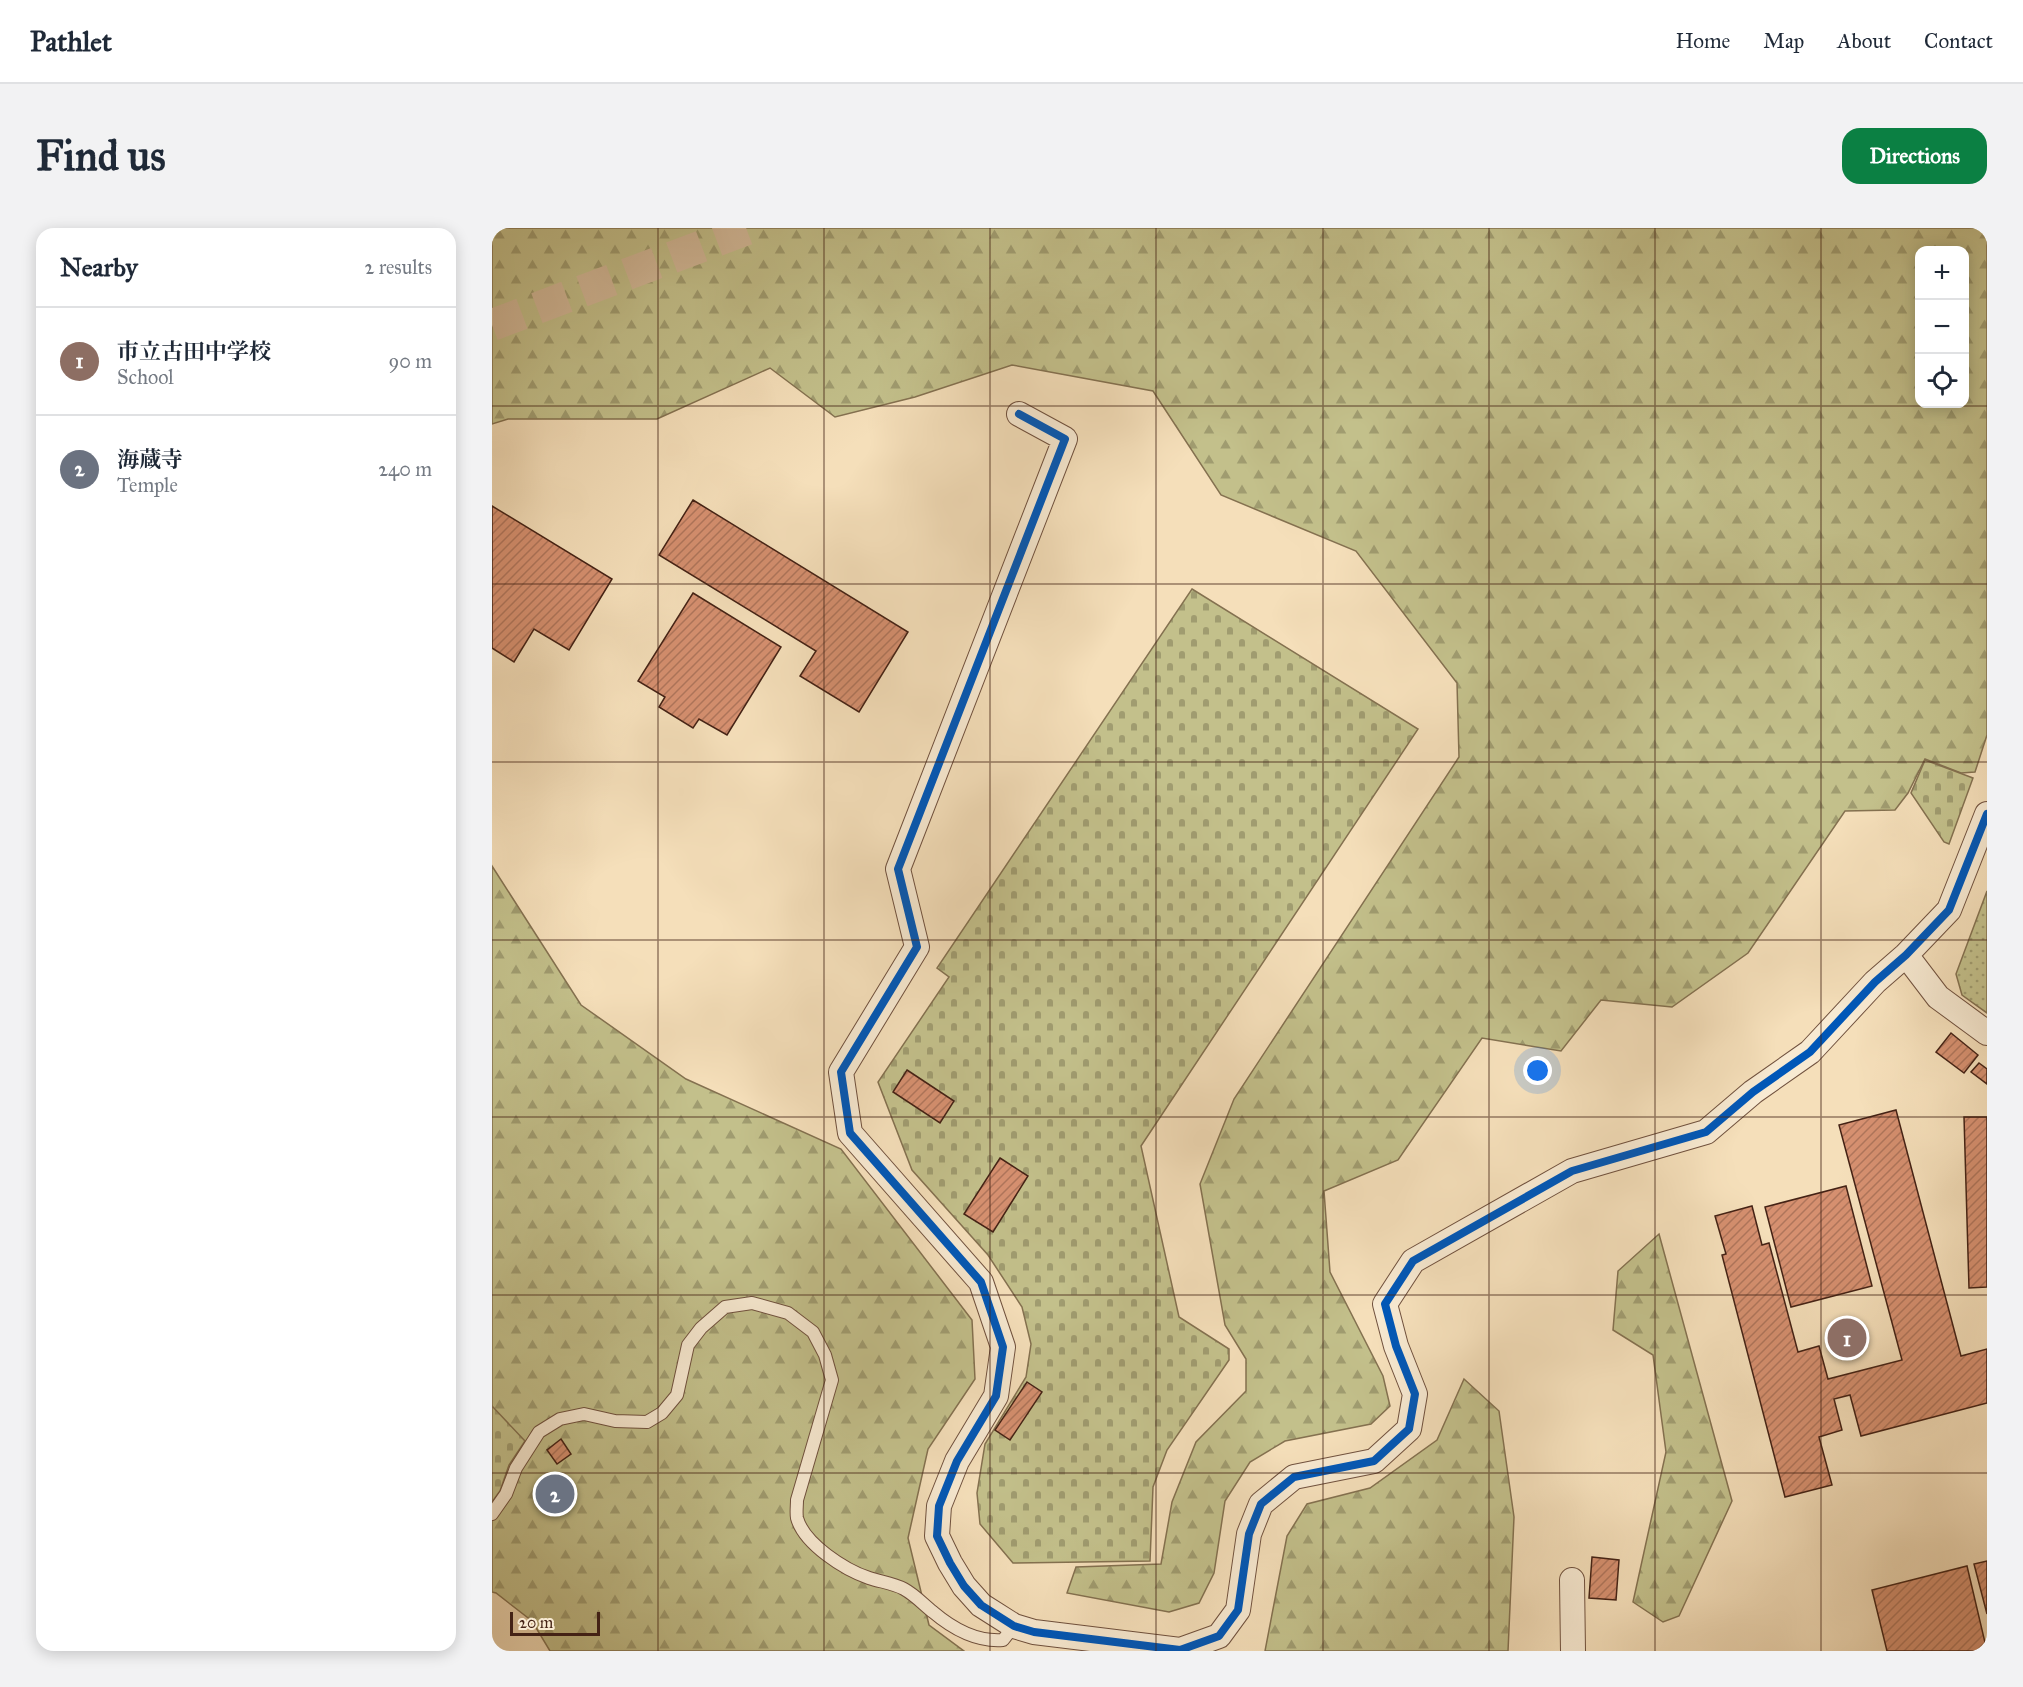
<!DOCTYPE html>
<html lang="en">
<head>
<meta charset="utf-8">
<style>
	body { margin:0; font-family:"IM FELL Great Primer","Noto Serif JP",serif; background:#f2f2f3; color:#1f2937 }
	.controls { position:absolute; right:18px; top:18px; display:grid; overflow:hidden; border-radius:12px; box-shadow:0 3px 15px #0003 }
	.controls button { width:54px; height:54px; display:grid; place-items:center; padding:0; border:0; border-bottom:2px solid #e0e1e3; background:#fff; color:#1f2937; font:30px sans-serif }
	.scale { position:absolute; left:18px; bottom:15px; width:90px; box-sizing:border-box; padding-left:6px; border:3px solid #442215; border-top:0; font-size:16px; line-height:21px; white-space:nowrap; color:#442215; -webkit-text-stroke:4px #f8ead2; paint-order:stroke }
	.you { position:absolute; left:1046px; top:843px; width:21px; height:21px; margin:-15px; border:4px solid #fff; border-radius:50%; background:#1a73e8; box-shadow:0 0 0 9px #1a73e833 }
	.badge { display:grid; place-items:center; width:39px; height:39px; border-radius:50%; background:#0b8043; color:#fff; font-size:20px; font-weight:700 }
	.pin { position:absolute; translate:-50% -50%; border:3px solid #fff; box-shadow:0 2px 6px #0006 }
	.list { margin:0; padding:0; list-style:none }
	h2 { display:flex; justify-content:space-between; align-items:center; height:78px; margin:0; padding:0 24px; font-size:26px }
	h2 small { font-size:20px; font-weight:400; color:#747a83 }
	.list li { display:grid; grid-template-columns:39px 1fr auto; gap:18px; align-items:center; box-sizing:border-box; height:108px; padding:0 24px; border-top:2px solid #e0e1e3 }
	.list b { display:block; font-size:22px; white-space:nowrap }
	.list p { margin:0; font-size:20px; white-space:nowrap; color:#747a83 }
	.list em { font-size:20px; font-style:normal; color:#747a83 }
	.icon { flex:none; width:33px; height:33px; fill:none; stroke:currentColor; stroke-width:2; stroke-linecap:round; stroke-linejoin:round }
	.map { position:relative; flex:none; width:1495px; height:1423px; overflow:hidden; border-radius:18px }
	header { display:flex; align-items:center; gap:36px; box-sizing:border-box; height:84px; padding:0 30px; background:#fff; border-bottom:2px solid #e0e1e3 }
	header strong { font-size:28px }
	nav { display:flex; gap:33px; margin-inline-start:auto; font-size:21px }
	.intro { display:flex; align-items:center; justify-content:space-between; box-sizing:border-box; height:144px; padding:0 36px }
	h1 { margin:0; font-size:42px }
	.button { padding:15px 27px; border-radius:18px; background:#0b8043; color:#fff; font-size:21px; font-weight:700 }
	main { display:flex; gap:36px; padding:0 36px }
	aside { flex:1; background:#fff; border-radius:18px; box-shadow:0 3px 15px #0003 }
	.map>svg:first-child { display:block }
	.forest { fill:url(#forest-firs); stroke:#847150; stroke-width:1.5; fill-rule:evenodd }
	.cemetery { fill:url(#cemetery-stones); stroke:#847150; stroke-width:1.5 }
	.park { fill:url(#park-dots); stroke:#847150; stroke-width:1.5 }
	.building { fill:url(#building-hatch); stroke:#442215; stroke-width:1.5 }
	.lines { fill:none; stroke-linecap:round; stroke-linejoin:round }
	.tertiary-tunnel { stroke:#d2b999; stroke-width:32; stroke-dasharray:32 16; stroke-linecap:butt }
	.service-casing { stroke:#70513e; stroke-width:14 }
	.minor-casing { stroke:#70513e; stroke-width:26 }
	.service { stroke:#f8ead2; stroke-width:12 }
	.minor { stroke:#f8ead2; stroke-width:24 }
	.cycleway-casing { stroke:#f8ead2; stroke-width:11 }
	.cycleway { stroke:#0057b8; stroke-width:8 }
	.grid { fill:none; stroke:#442215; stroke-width:1.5; stroke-opacity:0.55 }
</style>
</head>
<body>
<header>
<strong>Pathlet</strong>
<nav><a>Home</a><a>Map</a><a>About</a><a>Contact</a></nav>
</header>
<div class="intro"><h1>Find us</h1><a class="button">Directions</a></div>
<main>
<aside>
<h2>Nearby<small>2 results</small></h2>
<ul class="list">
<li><span class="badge" style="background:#8d6e63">1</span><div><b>市立古田中学校</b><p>School</p></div><em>90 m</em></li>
<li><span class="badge" style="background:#6b7280">2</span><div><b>海蔵寺</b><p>Temple</p></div><em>240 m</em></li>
</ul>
</aside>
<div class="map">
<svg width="1495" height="1423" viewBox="0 0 1495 1423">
	<defs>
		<pattern id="forest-firs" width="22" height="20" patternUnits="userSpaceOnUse" patternTransform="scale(1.5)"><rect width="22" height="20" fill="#c3c08b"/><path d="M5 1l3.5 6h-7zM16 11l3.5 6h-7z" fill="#a09c70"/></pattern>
		<pattern id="cemetery-stones" width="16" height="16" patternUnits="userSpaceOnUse" patternTransform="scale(1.5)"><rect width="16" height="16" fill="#c3c08b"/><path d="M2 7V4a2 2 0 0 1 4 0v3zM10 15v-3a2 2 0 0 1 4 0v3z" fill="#a09c70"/></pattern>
		<pattern id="park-dots" width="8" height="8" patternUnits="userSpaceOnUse" patternTransform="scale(1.5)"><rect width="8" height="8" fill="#c3c08b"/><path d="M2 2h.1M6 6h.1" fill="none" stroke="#a09c70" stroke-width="1.8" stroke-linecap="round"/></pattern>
		<pattern id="building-hatch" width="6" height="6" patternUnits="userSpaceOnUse" patternTransform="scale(1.5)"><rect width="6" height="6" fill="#d69070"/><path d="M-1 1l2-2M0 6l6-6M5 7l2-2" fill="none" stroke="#af755b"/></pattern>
	</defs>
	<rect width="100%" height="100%" fill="#f5dfba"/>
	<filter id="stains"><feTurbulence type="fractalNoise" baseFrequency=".00333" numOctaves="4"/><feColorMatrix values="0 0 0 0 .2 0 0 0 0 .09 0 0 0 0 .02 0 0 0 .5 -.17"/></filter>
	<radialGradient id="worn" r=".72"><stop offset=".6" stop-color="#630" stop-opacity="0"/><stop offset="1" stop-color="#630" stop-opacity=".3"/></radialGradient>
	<path class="forest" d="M0,0h1495v507l-12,37 -14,1 -36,-14 -17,34 -13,17 -50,1 -97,142 -76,54 -71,-7 -40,51 -79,-13 -84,122 -74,31 6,81 53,104 7,30 -19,18 -86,17 -35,21 -25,39 -11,72 -15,30 -30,9 -102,-19 9,-26 85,-3 11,-62 24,-60 50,-51v-32l-21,-34 -25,-141 34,-85 225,-342 -2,-74 -101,-132 -135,-56 -68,-104 -141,-26 -97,32 -80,20 -65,-49 -113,51h-149l-16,5zM1428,22h44v154h-44z
		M0,638l89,139 105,74 155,70 131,171 3,59 -47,70 -20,89 21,87 35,26h-414l-18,-30 -36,-28 -4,-1z
		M1167,1006l73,267 -53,115 -16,6 -30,-20 33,-150 -13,-97 -40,-25 5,-59z
		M972,1151l35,32 15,106 -6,134h-243l22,-115 20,-32 63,-16 67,-48z"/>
	<path class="cemetery" d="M700,361l226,140 -277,417 38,171 50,32v11l-62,90 -14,37 -3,74 -137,2 -33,-39 -3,-31 8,-49 41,-67 5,-33 -9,-37 -34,-52 -76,-85 -34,-88 71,-105 -12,-9z
		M1433,532l48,18 -24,66 -5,-2 -33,-49z
		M0,1178l33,35 -16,24 -9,26 -8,11z"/>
	<path class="park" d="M1495,663v122l-25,-18 -6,-21z"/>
	<path class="building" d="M201,272l215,132 -49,80 -59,-36 16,-25 -157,-96z
		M0,278l120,73 -43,71 -35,-21 -20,33 -22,-14z
		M201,365l88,54 -54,88 -28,-16 -6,9 -34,-21 6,-10 -27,-16z
		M1459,805l27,22 -14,18 -28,-21z
		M1487,835l8,6v15l-16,-12z
		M415,842l47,31 -14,22 -47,-31z
		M1404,882l65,246 26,-7v54l-126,33 -11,-41 -16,4 8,31 -23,7 13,48 -47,12 -63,-242 4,-1 -11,-38 37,-10 10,39 7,-2 29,109 21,-6 9,33 74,-19 -63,-235z
		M1472,889h23v170l-18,1z
		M508,930l28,18 -35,56 -29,-18z
		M1354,958l26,100 -81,21 -26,-100z
		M535,1154l15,10 -32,48 -15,-10z
		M69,1211l10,15 -14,10 -10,-14z
		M1100,1329l27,3 -3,40 -27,-2z
		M1495,1333v53l-13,-50z
		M1475,1338l20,85h-100l-15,-61z"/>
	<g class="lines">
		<path class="tertiary-tunnel" d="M0,97l258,-97"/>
		<g class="service-casing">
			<path id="service" d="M0,1286l14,-20 10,-26 23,-36 21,-13 24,-5 31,7 32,1 15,-9 15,-18 11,-50 13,-17 24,-21 27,-4 36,10 25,19 12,23 7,25 -35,120c0,6 -1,13 0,18 7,26 48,52 72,60 12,4 24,5 35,11 11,6 19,15 29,23 20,17 43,30 70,28l11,-14"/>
		</g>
		<g class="minor-casing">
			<path id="minor" d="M527,186l46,25 -167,430 19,78 -76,125 9,61 131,149 22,65 -7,49 -39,65 -18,45 -2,30 13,27 14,23 17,19 33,21 20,6 146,18 39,-14 19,-26 11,-76 12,-30 33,-27 80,-16 35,-32 6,-35 -19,-48 -11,-42 28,-43 159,-90 134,-39 47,-40 57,-40 65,-70 31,-27 43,-45 38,-96
				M1414,727l32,42 49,36
				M1080,1352l1,71"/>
		</g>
		<use href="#service" class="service"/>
		<use href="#minor" class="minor"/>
		<g class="cycleway-casing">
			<path id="cycleway" d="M527,186l46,25 -167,430 19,78 -76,125 9,61 131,149 22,65 -7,49 -39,65 -18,45 -2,30 13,27 14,23 17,19 33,21 20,6 146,18 39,-14 19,-26 11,-76 12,-30 33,-27 80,-16 35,-32 6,-35 -19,-48 -11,-42 28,-43 159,-90 134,-39 47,-40 57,-40 65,-70 31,-27 43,-45 38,-96"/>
		</g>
		<use href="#cycleway" class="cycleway"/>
	</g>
	<path class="grid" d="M166,0v1423M332,0v1423M498,0v1423M664,0v1423M831,0v1423M997,0v1423M1163,0v1423M1329,0v1423M0,178h1495M0,356h1495M0,534h1495M0,712h1495M0,889h1495M0,1067h1495M0,1245h1495"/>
	<rect width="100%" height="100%" filter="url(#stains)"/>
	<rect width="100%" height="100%" fill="url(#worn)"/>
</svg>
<div class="controls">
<button>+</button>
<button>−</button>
<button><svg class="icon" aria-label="locate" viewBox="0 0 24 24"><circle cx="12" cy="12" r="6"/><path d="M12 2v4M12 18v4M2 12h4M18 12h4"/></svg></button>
</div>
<div class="scale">20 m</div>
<div class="you"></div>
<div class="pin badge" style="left:1355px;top:1110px;background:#8d6e63">1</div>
<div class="pin badge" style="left:63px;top:1266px;background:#6b7280">2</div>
</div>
</main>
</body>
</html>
